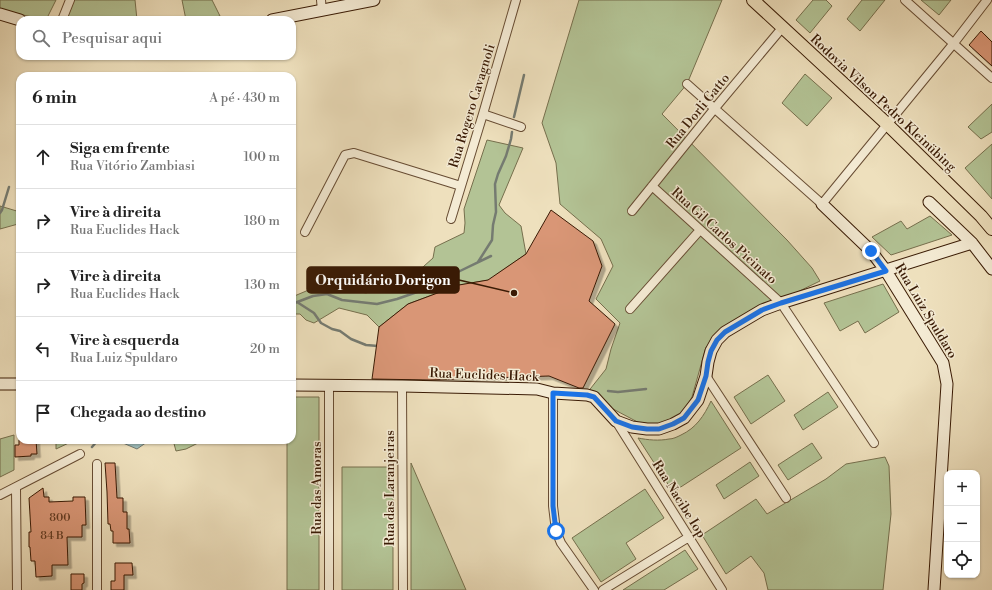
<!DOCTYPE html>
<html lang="pt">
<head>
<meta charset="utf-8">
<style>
	body { margin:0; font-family:"Libre Bodoni",serif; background:#f2f2f2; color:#222 }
	.controls { position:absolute; right:12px; bottom:12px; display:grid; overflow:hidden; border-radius:8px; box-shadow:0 1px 3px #0004 }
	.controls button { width:36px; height:36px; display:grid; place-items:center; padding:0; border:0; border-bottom:1px solid #e0e0e0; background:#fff; color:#222; font:20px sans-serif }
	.stop { position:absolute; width:12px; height:12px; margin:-9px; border:3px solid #1a73e8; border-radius:50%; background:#fff }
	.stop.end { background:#1a73e8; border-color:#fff; box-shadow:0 1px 4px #0008 }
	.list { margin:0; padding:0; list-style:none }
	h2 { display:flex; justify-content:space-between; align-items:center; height:52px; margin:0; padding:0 16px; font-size:17px }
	h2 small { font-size:13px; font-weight:400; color:#767676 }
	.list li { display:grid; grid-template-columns:26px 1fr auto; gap:12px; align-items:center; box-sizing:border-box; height:64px; padding:0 16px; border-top:1px solid #e0e0e0 }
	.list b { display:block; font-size:15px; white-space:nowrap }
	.list p { margin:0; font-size:13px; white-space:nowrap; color:#767676 }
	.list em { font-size:13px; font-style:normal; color:#767676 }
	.icon { flex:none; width:22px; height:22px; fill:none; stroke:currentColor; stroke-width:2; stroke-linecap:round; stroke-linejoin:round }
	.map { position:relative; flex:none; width:992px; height:590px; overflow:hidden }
	.search { position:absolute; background:#fff; box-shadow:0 1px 3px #0004; left:16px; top:16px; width:280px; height:44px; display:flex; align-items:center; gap:10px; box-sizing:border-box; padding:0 14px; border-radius:12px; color:#767676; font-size:15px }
	.panel { position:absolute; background:#fff; box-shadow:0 1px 3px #0004; left:16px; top:72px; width:280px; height:372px; border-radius:12px }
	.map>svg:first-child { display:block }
	.green { fill:#b3c395; stroke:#766f4d }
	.water { fill:#9cbbb9; stroke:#757b71 }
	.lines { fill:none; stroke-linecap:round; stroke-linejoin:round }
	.stream { stroke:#757b71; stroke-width:2.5 }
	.building { fill:#d99676; stroke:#3a1b05; filter:url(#shadow) }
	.street-casing { stroke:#674c33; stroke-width:10 }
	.secondary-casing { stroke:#3a1b05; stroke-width:13 }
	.primary-casing { stroke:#3a1b05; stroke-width:14 }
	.street { stroke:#f4ebd4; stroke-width:8 }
	.secondary { stroke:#f4ebd4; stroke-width:11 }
	.primary { stroke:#eee0bd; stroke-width:12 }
	.route { stroke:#1a73e8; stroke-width:5 }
	.labels { text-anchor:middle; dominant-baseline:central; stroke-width:3; stroke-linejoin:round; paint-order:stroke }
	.number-label { font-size:11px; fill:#623a21 }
	.street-label { font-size:13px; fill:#3a1b05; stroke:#f4ebd4 }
	.leader { fill:none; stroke:#3a1b05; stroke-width:1.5 }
	.callout-dot { fill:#3a1b05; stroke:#f4ebd4; stroke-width:1.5 }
	.callout { fill:#3a1b05; stroke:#3a1b05; stroke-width:1.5 }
	.callout-label { font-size:14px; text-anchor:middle; font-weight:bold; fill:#fff }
</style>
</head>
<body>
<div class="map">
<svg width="992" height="590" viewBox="0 0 992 590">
	<defs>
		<filter id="shadow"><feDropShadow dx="3.5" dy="3.5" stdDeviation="0" flood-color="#0004"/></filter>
	</defs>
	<rect width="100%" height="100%" fill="#eee0bd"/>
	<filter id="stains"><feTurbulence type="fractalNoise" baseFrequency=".005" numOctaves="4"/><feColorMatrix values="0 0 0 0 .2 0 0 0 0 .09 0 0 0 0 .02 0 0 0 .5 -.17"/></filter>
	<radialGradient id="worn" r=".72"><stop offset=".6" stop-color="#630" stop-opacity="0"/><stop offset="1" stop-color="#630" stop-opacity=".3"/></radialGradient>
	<path class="green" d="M0,0h56l-10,20 -46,-10z
		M74,0h61l2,20h-71z
		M182,0h30l8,16 -13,3 -21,1z
		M579,0h143l-35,84 -25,30 125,126 25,28 8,13 -64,31 -33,18 -17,17 -14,50 -10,17 -20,11 -17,1 -45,-24 -13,-9 19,-24 5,-20 9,-26 -24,-24 17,-33 -12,-27 -41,-35 -4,-41 -14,-40z
		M813,0h13l6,6 -22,27 -14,-13z
		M862,0h23l-25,31 -13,-12z
		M921,0h30l-12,15z
		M805,74l27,24 -25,28 -25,-23z
		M992,104v28l-11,7 -13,-12z
		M487,140l36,8 -24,57 6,8 16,13 5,28 -37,26 -30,5 -51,19 -29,23 -12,-12 -28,-7 -25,15 -8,-3 -6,-6h-8v-17l19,-8 11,-4 44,8 37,-12 11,-6 19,-17 2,-11 29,-14 1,-10 -1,-14z
		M992,144v55l-27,-31z
		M0,206l20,6v6l-2,6 -18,5z
		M930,216l22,19 -61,20 -19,-18 29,-16 6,8z
		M883,284l16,28 -34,21 -7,-12 -18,10 -16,-28z
		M768,375l17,26 -34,23 -17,-27z
		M828,392l10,15 -35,23 -9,-15z
		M292,397h27v193h-32v-150h5z
		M711,401l30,47 -68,44 -35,-54c10,2 21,3 31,1 4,0 8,-2 12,-4 15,-7 23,-19 30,-34z
		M14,435v35l-14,7v-38z
		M56,440h19l-19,9z
		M173,440h31l-18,9 -10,2z
		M812,443l10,15 -34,22 -10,-15z
		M885,457l4,9 2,48 -8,76h-115l-4,-17 -13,-17 -25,18 -24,-39 54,-36 11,15 59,-35 20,-15z
		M750,462l9,14 -35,23 -8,-14z
		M411,463l55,127h-55z
		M342,467h51v123h-51z
		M645,489l19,29 -38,25 10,16 -35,23 -29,-44z
		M685,550l13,19 -34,21h-41z"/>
	<path class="water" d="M120,440h28l-1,2 -10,7 -14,-6z"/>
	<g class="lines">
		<path class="stream" d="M514,117l10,-42
			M0,213l2,-3 7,-23
			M478,262l14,-22 1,-15 3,-13 -1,-28 3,-10 8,-18 5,-17 1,-7
			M297,302l17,11 7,10 11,6 8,2 11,8 15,6 12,1
			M292,304l21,-8 14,-2 15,6 35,4 20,-5 23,-8 40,-20 31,-15
			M608,391l10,1 28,-3
			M92,447l6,-7"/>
	</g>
	<path class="building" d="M981,31l11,11v24l-23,-21z
		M551,210l42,31 9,25 -13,35 26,23 -32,64h-4l-30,-12 -119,4 -58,-1 7,-52 29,-23 51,-19 29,-5 38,-26z
		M19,440h17l1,14h-6v2l-16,1v-12h4z
		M105,463h10l2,35h6v14h4v17h2l1,14h-17v-12h-2l-1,-7h-2l-1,-32z
		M43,488l1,9h5v5l24,-1v-4h12l1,28h-4v12h-15l1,28h-16v11l-16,1 -1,-16h-4l-1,-14h-1v-15h2l-2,-34z
		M115,563h17l1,12h-9v15h-13v-9h4z
		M71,574h13v9l-2,1v6h-11z"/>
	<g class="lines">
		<g class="street-casing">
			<path id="street" d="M321,0l1,11
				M905,0l87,78
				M62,20l8,-20
				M687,84l135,120 132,-161 33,-43
				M483,114l38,13
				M652,186l129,117 93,140
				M632,211l83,-103 67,-80
				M451,219l32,-105 33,-114
				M305,232l40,-77 9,-2 107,33
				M630,309l70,-79
				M706,376l80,122
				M402,386l1,204
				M553,393v113l3,25 5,12 33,47
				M616,421l106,169
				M16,488l1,102
				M0,495l80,-41
				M97,590v-126
				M329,590v-205
				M603,590l86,-53"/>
		</g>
		<g class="secondary-casing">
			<path id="secondary" d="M0,14l20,6
				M272,20l102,-20
				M929,202l43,41 20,26
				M822,204l49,47 15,20 57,92 4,21 -13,206
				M0,384h20
				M292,385l110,1 135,3 16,4 34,2 7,2 22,24 16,6 15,2h12l14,-5 11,-6 14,-18 8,-24 2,-14 3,-11 6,-11 8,-8 37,-22 19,-7 191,-60"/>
		</g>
		<g class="primary-casing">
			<path id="primary" d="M753,0l134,124 94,92 11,13"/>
		</g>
		<use href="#street" class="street"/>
		<use href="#secondary" class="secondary"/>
		<use href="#primary" class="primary"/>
	</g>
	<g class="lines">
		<path class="route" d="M556,531l-3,-25v-113l34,2 7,2 22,24 16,6 15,2h12l14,-5 11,-6 14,-18 8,-24 2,-14 3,-11 6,-11 8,-8 37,-22 19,-7 105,-32 -15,-20"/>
	</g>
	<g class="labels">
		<g class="number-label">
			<text x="60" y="518">800</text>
			<text x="52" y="536">84 B</text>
		</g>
		<g class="street-label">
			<text transform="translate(883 103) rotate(43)">Rodovia Vilson Pedro Kleinübing</text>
			<text transform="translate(472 106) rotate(-73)">Rua Rogero Cavagnoli</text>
			<text transform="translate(698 111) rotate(-51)">Rua Dorli Gatto</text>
			<text transform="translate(724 236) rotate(42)">Rua Gil Carlos Picinato</text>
			<text transform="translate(926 311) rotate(59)">Rua Luiz Spuldaro</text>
			<text transform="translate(484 375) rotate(2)">Rua Euclides Hack</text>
			<text transform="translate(317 488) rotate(-90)">Rua das Amoras</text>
			<text transform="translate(390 488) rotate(-90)">Rua das Laranjeiras</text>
			<text transform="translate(679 499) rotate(58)">Rua Nacibe Iop</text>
		</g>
	</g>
	<path class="leader" d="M514 293L459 280"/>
	<circle class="callout-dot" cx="514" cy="293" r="4"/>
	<rect class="callout" x="307" y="267" width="152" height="26" rx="4"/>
	<g class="callout-label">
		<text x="383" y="285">Orquidário Dorigon</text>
	</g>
	<rect width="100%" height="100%" filter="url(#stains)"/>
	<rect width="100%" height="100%" fill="url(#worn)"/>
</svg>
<div class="controls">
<button>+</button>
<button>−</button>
<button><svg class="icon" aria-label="locate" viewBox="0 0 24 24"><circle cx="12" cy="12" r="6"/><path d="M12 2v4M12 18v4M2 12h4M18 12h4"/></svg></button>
</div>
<div class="stop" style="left:556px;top:531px"></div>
<div class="stop end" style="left:871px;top:251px"></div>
<div class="search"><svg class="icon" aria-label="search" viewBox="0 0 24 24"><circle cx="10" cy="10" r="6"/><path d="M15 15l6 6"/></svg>Pesquisar aqui</div>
<section class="panel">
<h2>6 min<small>A pé · 430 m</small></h2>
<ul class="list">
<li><svg class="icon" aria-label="ahead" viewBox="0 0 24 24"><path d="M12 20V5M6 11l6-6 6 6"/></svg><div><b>Siga em frente</b><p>Rua Vitório Zambiasi</p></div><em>100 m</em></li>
<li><svg class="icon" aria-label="right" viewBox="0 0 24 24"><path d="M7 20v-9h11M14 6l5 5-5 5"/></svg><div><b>Vire à direita</b><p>Rua Euclides Hack</p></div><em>180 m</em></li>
<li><svg class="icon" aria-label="right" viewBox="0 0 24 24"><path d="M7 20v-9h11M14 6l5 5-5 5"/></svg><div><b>Vire à direita</b><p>Rua Euclides Hack</p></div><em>130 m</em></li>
<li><svg class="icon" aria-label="left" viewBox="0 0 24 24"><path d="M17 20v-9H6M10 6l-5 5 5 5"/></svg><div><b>Vire à esquerda</b><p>Rua Luiz Spuldaro</p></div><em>20 m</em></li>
<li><svg class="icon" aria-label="arrive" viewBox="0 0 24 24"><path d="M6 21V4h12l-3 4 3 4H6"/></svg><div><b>Chegada ao destino</b></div></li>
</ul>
</section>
</div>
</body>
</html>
